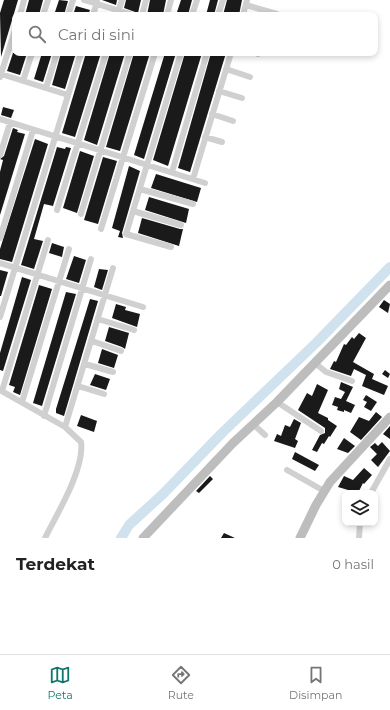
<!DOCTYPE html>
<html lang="id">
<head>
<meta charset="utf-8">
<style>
	body { margin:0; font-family:Montserrat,sans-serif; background:#f6f6f6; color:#222 }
	.controls { position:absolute; right:12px; bottom:12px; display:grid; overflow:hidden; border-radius:8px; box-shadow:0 2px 6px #0003 }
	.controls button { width:36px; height:36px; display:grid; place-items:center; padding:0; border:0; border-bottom:1px solid #e0e0e0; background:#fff; color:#222; font:20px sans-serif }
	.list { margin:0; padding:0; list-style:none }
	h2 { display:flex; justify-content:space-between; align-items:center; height:52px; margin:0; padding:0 16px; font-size:17px }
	h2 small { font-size:13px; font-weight:400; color:#767676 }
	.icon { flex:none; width:22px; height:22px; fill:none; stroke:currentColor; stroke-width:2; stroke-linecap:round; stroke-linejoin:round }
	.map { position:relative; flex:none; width:390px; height:538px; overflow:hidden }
	.search { position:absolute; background:#fff; box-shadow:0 2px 6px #0003; left:12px; right:12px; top:12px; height:44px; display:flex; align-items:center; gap:10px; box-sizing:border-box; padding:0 14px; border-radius:8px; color:#767676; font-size:15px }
	.sheet { height:116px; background:#fff }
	nav { display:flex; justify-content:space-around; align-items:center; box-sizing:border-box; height:56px; border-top:1px solid #e0e0e0; background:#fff; font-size:11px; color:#767676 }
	nav a { display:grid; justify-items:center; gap:2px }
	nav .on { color:#0f766e }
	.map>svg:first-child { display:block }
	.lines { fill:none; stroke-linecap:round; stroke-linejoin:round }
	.river { stroke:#cfe2ee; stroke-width:10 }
	.building { fill:#1a1a1a }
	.street { stroke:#d0d0d0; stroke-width:6 }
	.secondary { stroke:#bdbdbd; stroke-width:9 }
</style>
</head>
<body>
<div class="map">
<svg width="390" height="538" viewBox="0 0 390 538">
	<rect width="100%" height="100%" fill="#fff"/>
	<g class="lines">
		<path class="river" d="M121,538l8,-13 34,-31 59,-61 94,-90 74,-76"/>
	</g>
	<path class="building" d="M4,0h14l-17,57 -1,-44z
		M29,0h14l-4,15h-14z
		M59,0l9,1 -4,14h-10z
		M102,0h15l-1,5z
		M126,0h15l-3,13 -14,-5z
		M150,0h16l-3,15h-16z
		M181,0h11l-4,15h-12z
		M210,0h8l-4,15h-8z
		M227,0h15l-3,15h-16z
		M76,6l14,4 -2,5h-15z
		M13,53h14l-7,22 -13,-4z
		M42,53h10l-9,29 -9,-3z
		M61,53h15l-11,36 -13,-4z
		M86,53h15l-26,84 -13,-4z
		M110,53h15l-28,92 -13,-5z
		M134,53h16l-30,98 -14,-4z
		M165,53h11l-32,106 -10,-4z
		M185,53h17l-34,113 -15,-6z
		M211,53h15l-36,119 -12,-4z
		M3,107l11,3 -3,8 -10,-3z
		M13,128l5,2 -1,2 8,2 -25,81v-43l3,-12 -3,-1 4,-3z
		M35,139l13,5 -36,118 -12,-3v-10z
		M57,147l8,2 1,-2 5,1 -18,58 -9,-2 -10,35 9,2 -9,28 -13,-4z
		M80,151l14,5 -17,57 -14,-5z
		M103,157l14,4 -19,63 -14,-4z
		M129,166l11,5 -18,62 1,5 -5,-1 2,-6 -8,-3z
		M156,174l45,14 -4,14 -46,-14z
		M149,197l40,12 -3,14 -41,-13z
		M142,218l38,11h3l-4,17 -41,-13z
		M52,243l12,4 -2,10 -13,-4z
		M74,256l12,4 -7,23 -13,-4z
		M99,269l9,1 -6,20 -8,-3z
		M0,270l8,2 -7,24h-1z
		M22,277l9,3 -28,91 -3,-1v-17z
		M39,285l13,4 -32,106 -7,-3 2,-5 -6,-2z
		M66,292l10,2 -34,112 -9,-3z
		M90,299l8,2 -34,115 -8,-3v-4z
		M384,300l6,4 -2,9 -9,-6z
		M116,304l10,3 -1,3 15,4 -3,13 -25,-9z
		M109,327l20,6 -4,16 -3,-2 -17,-6z
		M359,333l7,5 -13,24 21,12 -2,5 16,7 -4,9 -22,-9 4,-11 -12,-6 -3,7 -21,-7 4,-8 2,1 8,-18 2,1 6,-8 2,2z
		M102,349l16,6 -4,13 -16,-5z
		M385,370l5,4 -2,4 -6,-4z
		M95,374l15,5 -4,11 -16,-5z
		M341,382l12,5 -7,14 9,4 -4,8 -7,-3v2l-7,-2 1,-3 -6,-2 3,-8 6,2 4,-7 -6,-3z
		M317,384l11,6 -10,23 10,5v2l9,6 -7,11 -1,-1 -5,8 -2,-1 -5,9 -5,-2 8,-15 5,-2v-5l-27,-18 9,-17 5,3z
		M366,395l11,7 -6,9 -7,-4 3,-5 -4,-2z
		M376,412l6,5 -21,23 -11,-8 9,-15 10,4z
		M81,415l16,6 -3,11 -17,-6z
		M294,419l7,4 -6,16 3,2 -3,7 -21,-7 3,-7 4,2 4,-11 5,2z
		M390,426v13l-7,-5z
		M344,438l11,8 -7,7 -11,-4z
		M382,442l8,9 -12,16 -7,-7 6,-6 -7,-7 5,-4 3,3z
		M295,452l24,13 -4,6 -23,-12z
		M364,468l8,7 -8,9 -1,-1 -5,10 -20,-6 6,-11 9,4z
		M210,476l3,3 -14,14 -3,-2z
		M224,533l11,5h-14z"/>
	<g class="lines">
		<path class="street" d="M84,0l49,15
			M246,5l31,9
			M20,15l4,-15
			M43,15l5,-15
			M68,15l5,-15
			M93,15l4,-13
			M117,15l5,-15
			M142,15l4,-15
			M167,15l4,-15
			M192,15l5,-15
			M218,15l5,-15
			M243,15l4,-15
			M256,53l2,1
			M226,69l24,8
			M1,74l67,21
			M0,77l15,-47
			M23,81l9,-28
			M46,88l11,-35
			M219,91l23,7
			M212,114l21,7
			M0,119l205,64
			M205,137l17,5
			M0,155l10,-32
			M172,172l35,-119
			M193,179l38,-126
			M140,189l53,15
			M57,210l49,-157
			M133,211l48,14
			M81,214l49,-161
			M101,229l54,-176
			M0,238l33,-108
			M171,247l-45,-13 55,-181
			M0,263l143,44
			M0,317l81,-264
			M98,319l36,11
			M92,341l29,10
			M315,363l11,9 26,9
			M85,364l28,8
			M78,386l26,8
			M0,390l65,37 16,15c4,26 -24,72 -36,96
			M2,391l46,-151
			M22,402l47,-153
			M277,402l44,29
			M44,416l47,-157
			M253,424l12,11
			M65,427l48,-159
			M287,470l37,21
			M371,493l19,-34
			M359,538l1,-15"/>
		<path class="secondary" d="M143,538l90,-95 44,-41 113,-117
			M300,538l16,-33 14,-23 60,-65"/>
	</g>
</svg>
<div class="controls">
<button><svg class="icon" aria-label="layers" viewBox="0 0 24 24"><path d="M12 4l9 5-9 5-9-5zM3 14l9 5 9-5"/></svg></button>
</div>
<div class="search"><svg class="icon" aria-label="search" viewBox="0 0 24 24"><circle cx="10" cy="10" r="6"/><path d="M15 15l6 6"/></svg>Cari di sini</div>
</div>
<section class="sheet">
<h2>Terdekat<small>0 hasil</small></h2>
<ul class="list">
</ul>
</section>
<nav>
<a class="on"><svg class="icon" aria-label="map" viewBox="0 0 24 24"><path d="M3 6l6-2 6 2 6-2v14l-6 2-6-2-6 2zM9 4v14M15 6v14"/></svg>Peta</a>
<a><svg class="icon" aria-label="directions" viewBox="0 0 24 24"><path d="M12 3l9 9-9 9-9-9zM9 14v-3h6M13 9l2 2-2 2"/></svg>Rute</a>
<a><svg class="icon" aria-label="saved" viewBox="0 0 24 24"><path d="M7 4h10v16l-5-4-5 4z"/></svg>Disimpan</a>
</nav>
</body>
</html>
